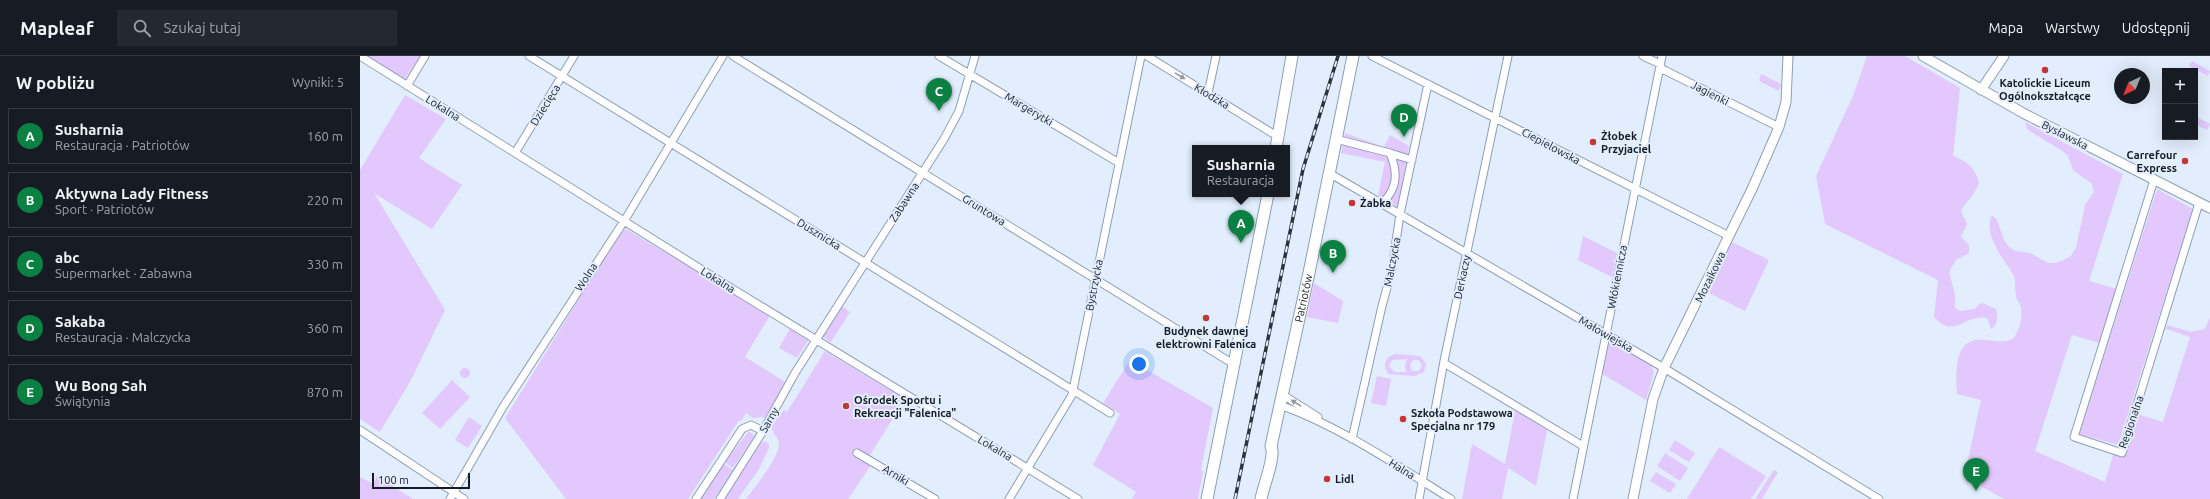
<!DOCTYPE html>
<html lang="pl">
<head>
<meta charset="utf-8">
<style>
	body { margin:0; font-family:Ubuntu,sans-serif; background:#242831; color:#f1f3f6 }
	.controls { position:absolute; right:12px; top:12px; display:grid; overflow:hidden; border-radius:0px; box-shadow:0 4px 16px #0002 }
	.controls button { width:36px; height:36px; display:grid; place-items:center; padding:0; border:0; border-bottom:1px solid #363941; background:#171b24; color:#f1f3f6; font:20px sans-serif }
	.compass { position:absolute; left:1754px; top:12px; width:36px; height:36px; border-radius:50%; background:#171b24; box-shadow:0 4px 16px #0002; rotate:223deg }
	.scale { position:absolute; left:12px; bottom:10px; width:98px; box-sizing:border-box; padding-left:4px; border:2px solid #161c25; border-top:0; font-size:11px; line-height:14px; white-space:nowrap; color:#161c25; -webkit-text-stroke:3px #e2eefd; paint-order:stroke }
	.you { position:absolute; left:779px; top:308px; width:14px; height:14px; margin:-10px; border:3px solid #fff; border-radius:50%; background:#1a73e8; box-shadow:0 0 0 6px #1a73e833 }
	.badge { display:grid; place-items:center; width:26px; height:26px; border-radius:50%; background:#0b8043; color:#fff; font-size:13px; font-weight:700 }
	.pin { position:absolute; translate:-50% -33px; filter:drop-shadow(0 1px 2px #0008) }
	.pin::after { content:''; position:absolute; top:21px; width:14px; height:12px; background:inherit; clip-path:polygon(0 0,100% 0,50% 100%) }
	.popup { position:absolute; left:832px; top:89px; width:98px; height:52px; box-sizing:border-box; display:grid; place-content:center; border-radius:0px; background:#171b24; filter:drop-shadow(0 1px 3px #0005); font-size:13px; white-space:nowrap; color:#9ea1a6 }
	.popup b { font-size:15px; color:#f1f3f6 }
	.popup::after { content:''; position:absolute; left:50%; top:100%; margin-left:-8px; border:8px solid transparent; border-top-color:#171b24 }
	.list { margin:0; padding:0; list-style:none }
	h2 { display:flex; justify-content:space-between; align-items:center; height:52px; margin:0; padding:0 16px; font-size:17px }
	h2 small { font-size:13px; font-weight:400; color:#9ea1a6 }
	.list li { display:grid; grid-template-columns:26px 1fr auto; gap:12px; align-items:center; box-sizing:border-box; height:56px; margin:0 8px 8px; padding:0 8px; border:1px solid #363941; border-radius:0px }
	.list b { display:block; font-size:15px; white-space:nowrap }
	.list p { margin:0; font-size:13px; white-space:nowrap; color:#9ea1a6 }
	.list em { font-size:13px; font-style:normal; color:#9ea1a6 }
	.icon { flex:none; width:22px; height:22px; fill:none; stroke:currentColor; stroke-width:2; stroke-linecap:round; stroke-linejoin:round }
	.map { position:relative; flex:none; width:1850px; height:443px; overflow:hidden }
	header { display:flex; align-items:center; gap:24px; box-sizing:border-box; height:56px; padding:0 20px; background:#171b24; border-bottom:1px solid #363941 }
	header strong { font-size:19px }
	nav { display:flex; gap:22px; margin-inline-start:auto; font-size:14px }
	.search { width:280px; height:36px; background:#242831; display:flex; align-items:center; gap:10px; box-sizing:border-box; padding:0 14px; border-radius:0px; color:#9ea1a6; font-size:15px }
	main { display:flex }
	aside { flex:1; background:#171b24 }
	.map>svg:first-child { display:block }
	.green { fill:#e2c8fc; fill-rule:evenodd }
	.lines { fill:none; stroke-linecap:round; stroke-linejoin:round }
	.minor-casing { stroke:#8c9eb6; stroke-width:9 }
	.tertiary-casing { stroke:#8c9eb6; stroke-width:11 }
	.secondary-casing { stroke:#8c9eb6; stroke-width:13 }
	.minor { stroke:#fff; stroke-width:7 }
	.tertiary { stroke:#fff; stroke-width:9 }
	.secondary { stroke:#fff; stroke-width:11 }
	.rail-casing { stroke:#2c333c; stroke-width:3.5 }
	.rail { stroke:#e2eefd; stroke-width:2; stroke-dasharray:6; stroke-linecap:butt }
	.oneway { fill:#96999d }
	.poi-dot { fill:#c43633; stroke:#e2eefd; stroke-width:1.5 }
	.labels { text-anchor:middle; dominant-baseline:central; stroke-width:4; stroke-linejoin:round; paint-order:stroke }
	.poi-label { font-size:11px; font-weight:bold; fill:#161c25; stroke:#e2eefd; text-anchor:start }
	.street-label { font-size:11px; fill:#161c25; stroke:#e2eefd }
</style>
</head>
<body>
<header>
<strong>Mapleaf</strong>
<div class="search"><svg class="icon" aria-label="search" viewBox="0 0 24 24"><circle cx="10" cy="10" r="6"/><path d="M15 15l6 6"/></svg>Szukaj tutaj</div>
<nav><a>Mapa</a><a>Warstwy</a><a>Udostępnij</a></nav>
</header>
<main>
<aside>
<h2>W pobliżu<small>Wyniki: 5</small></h2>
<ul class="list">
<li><span class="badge">A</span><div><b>Susharnia</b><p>Restauracja · Patriotów</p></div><em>160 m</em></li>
<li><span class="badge">B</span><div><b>Aktywna Lady Fitness</b><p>Sport · Patriotów</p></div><em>220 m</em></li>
<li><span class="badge">C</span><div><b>abc</b><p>Supermarket · Zabawna</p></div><em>330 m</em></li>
<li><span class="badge">D</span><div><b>Sakaba</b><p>Restauracja · Malczycka</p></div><em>360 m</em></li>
<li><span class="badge">E</span><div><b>Wu Bong Sah</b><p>Świątynia</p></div><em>870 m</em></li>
</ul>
</aside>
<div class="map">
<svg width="1850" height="443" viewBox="0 0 1850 443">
	<rect width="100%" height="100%" fill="#e2eefd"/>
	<path class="green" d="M6,0h54l-16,24z
		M1507,0h38l55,32 -7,68c14,5 21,11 26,26 -3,12 -12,18 -18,29l6,13 -6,13 8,8v8l-13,7 -7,12 6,23v13l5,3 15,-2 4,-5 3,-1 14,6c2,7 2,16 -5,20l-4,-11c-24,-4 -31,22 -53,-1l4,-37 -113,-56 -9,-48 37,-80z
		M1832,5l18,10 -2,5 -19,-10z
		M1401,18l20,10 -2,7 -20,-10z
		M45,39l41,24 -27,39 43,27 -30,44 -58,-36 71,117 -34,70 -31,52 -20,-13v-249z
		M1835,60l15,8 -3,6 -12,-6z
		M1665,66l98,52 -34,107 28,8 -18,54 -27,-8 -37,116 70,31 9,-30 9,3 14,-41 26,8 27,-85 -24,-8 1,-4 24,7 14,-3 5,-12v182h-206l-40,-22 17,-77 -24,-6c-1,-16 -4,-51 19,-54 13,-1 25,4 37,-1 6,-8 10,-22 8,-32 -1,-4 -5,-7 -5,-12 -2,-6 1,-15 -3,-21 -9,-14 -31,-41 -21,-59l5,5 7,20 5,7 6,4 15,2 18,10h8l14,-6 6,-9 9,-43 9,-13 -2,-8 -19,-14 -5,-14 -4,-4 -33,-20 -4,-3z
		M985,77l39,14 6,-12 19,11 -11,61 -20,-12 7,-33 -44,-9z
		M1797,133l36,20 -75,236 -39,-11z
		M266,173l144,86 -25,42 42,26 -22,35 -2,-1 -10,1 -7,-5 -5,8 -2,-1 -51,79h-122l-61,-81 115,-185z
		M1223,180l34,17 -5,24 -34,-17z
		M1372,186l37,18 -24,51 -38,-19z
		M954,227l29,18 -5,22 -31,-6z
		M481,250l9,6 -19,30 -8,-5z
		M431,271l18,12 -12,19 -18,-10z
		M1247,287l10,1 34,21 3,7 -8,28 -45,-27z
		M465,295l80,48 -35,56 -10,-2 11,12 -23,34h-102c8,-11 33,-41 33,-54 0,-8 -8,-12 -8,-20l13,-15 3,2z
		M1035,298l25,2 6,8 -2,8 -9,4 -26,-2c-7,-7 -5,-17 6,-20zM1047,303l-2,7 1,6h-11l-5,-4 -1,-3 3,-5zM1053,304h6l3,6 -3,5h-7l-2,-6z
		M770,304l83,48 -12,62 2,2 -5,27h-66l4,-7 -43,-27 27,-51 -17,-11z
		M100 317a5 5 0 1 1 10 0a5 5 0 1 1-10 0Z
		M1017,320l14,3 -5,27 -15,-3z
		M92,324l18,17 -30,32 -18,-16z
		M1155,355l32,19 -11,56 -28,-18 -6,31h-40l10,-55 33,20z
		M109,361l13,9 -14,22 -13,-8z
		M388,376l4,1 2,3 -21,32 -8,-6z
		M1315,384l20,13 -6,9 -20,-12z
		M405,385l4,3v4l-10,21 -21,30h-13l35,-56z
		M1359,391l47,29 -15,23h-64z
		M1305,397l23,15 -8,13 -23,-15z
		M364,408l9,6 -19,29h-15z
		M1414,414l4,2 -16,27h-7z
		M1296,416l20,12 -6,9 -20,-12z
		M17,420l36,23h-53v-22l13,7z"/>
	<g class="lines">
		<g class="minor-casing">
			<path id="minor" d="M0,0l376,235 342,208
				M169,0l581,357
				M373,0l502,309
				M579,0l180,107
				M787,0l125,77 6,1
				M1012,0l357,180
				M1283,0l17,8 2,5 117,58
				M47,30l18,-30
				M848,37l8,-37
				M976,83l54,14c8,19 8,36 -8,50
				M155,97l59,-97
				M1030,97l22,7
				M969,117l335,195 215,131
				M1794,124l-80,257 48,16 77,-250
				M1084,307l139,83
				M923,339l35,22
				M920,349c61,22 116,60 171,94
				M0,374l104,69
				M992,383l30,-133 10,-37 8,-55 28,-130
				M497,397l78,46
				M90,443l53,-92 123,-189 97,-162
				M336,443l46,-70 9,-4 12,6
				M360,443l43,-68 32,-58 149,-234 15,-28 16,-55
				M649,443l63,-104 69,-339
				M1059,443l25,-138 64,-305
				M1213,443l89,-443"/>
		</g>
		<g class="tertiary-casing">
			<path id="tertiary" d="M1563,0l100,57 187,95
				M1621,34l23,-34
				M1273,443l20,-100 11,-31 88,-179 27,-62 7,-25 2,-46"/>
		</g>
		<g class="secondary-casing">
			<g id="secondary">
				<path d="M916,92l16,-92"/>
				<path d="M847,443l61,-305"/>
				<path id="s1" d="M901,443c2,-12 15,-43 10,-53l38,-173 44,-217"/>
			</g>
		</g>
		<use href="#minor" class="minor"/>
		<use href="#tertiary" class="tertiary"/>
		<use href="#secondary" class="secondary"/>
		<g class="rail-casing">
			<path id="rail" d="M875,443l68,-330 35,-113"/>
		</g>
		<use href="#rail" class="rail"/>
	</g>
	<defs><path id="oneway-solid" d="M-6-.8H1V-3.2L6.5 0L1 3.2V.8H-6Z"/></defs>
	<g class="oneway">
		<use href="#oneway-solid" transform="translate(820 20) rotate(31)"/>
		<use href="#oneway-solid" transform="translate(936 347) rotate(-148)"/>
	</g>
	<g class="poi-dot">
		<circle cx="1685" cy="14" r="4"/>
		<circle cx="1233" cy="86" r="4"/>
		<circle cx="1825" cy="105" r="4"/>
		<circle cx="992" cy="147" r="4"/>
		<circle cx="846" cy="262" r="4"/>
		<circle cx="486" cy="350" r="4"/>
		<circle cx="1043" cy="363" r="4"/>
		<circle cx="967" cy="423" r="4"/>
	</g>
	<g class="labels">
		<g class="poi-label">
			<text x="1685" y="27" text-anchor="middle">Katolickie Liceum<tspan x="1685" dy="13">Ogólnokształcące</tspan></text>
			<text x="1241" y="80">Żłobek<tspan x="1241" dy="13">Przyjaciel</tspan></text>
			<text x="1817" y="99" text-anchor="end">Carrefour<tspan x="1817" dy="13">Express</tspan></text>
			<text x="1000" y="147">Żabka</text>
			<text x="846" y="275" text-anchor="middle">Budynek dawnej<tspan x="846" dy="13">elektrowni Falenica</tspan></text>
			<text x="494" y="344">Ośrodek Sportu i<tspan x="494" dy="13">Rekreacji "Falenica"</tspan></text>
			<text x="1051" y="357">Szkoła Podstawowa<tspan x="1051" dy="13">Specjalna nr 179</tspan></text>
			<text x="975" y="423">Lidl</text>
		</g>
		<g class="street-label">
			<text transform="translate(1350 37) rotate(27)">Jagienki</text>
			<text transform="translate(852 40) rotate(31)">Kłodzka</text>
			<text transform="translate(185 49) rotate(-58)">Dziecięca</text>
			<text transform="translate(83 52) rotate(32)">Lokalna</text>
			<text transform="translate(669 53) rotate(31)">Margerytki</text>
			<text transform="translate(1705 79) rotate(27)">Bysławska</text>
			<text transform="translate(1191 90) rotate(28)">Ciepielowska</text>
			<text transform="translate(544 146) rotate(-57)">Zabawna</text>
			<text transform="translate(624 154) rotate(32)">Gruntowa</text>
			<text transform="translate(459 178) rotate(32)">Dusznicka</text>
			<text transform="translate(1032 206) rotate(-79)">Malczycka</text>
			<text transform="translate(226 221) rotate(-57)">Wolna</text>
			<text transform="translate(1102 221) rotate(-78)">Derkaczy</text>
			<text transform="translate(1257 221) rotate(-79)">Włókiennicza</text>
			<text transform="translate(1350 221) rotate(-64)">Mozaikowa</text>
			<text transform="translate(358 224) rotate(32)">Lokalna</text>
			<text transform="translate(734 229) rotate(-79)">Bystrzycka</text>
			<text stroke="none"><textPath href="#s1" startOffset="206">Patriotów</textPath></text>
			<text transform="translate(1246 278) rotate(30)">Małowiejska</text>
			<text transform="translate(409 364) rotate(-60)">Sarny</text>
			<text transform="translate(1771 366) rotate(-71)">Regionalna</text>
			<text transform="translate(635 392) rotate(31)">Lokalna</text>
			<text transform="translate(1042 413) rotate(32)">Halna</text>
			<text transform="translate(536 419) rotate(31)">Arniki</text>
		</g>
	</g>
</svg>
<div class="controls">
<button>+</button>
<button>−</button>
</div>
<svg class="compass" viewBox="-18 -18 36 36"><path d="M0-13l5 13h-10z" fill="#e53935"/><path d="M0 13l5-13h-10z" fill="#9ea1a6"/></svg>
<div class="scale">100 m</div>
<div class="you"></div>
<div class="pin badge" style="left:881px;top:187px">A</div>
<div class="popup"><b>Susharnia</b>Restauracja</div>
<div class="pin badge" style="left:973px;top:217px">B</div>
<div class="pin badge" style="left:579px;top:55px">C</div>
<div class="pin badge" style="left:1044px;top:81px">D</div>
<div class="pin badge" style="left:1616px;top:435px">E</div>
</div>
</main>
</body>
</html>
